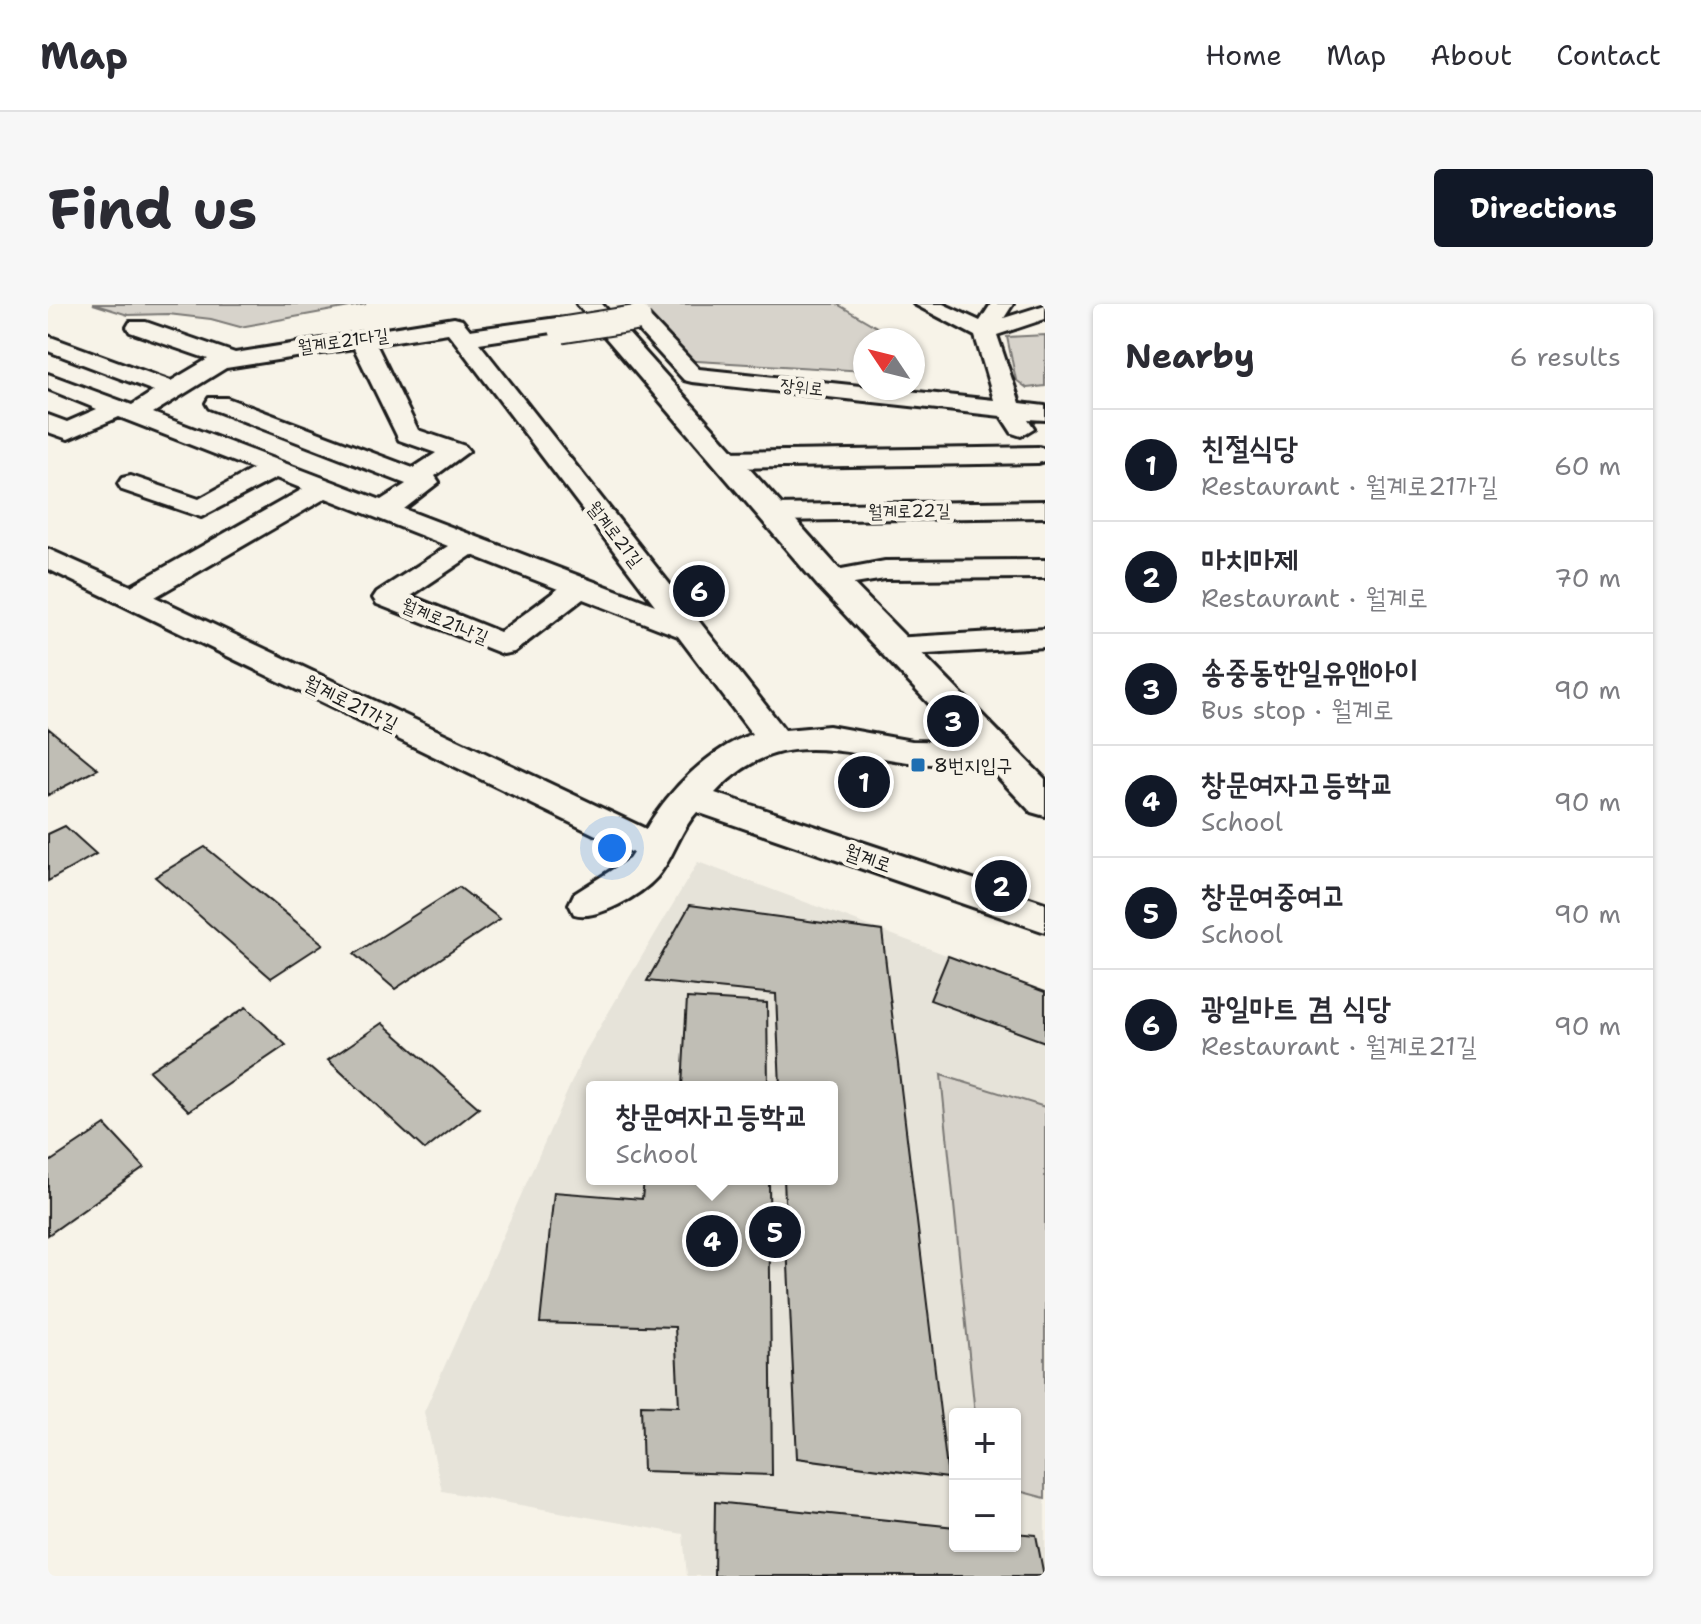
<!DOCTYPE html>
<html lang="en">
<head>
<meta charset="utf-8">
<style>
	body { margin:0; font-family:"Shantell Sans","Poor Story",sans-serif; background:#f7f7f7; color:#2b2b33 }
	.controls { position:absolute; right:24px; bottom:24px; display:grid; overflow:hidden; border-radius:8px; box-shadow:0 2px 6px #0004 }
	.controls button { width:72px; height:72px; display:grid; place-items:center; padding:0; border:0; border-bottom:2px solid #e1e1e2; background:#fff; color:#2b2b33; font:40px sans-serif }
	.compass { position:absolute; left:805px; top:24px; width:72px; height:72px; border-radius:50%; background:#fff; box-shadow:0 2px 6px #0004; rotate:305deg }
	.you { position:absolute; left:564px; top:544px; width:28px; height:28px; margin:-20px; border:6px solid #fff; border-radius:50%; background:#1a73e8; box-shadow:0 0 0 12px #1a73e833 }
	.badge { display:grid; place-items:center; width:52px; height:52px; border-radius:50%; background:#111827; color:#fff; font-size:26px; font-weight:700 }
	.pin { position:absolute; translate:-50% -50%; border:4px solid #fff; box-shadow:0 2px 8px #0006 }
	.popup { position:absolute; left:538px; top:777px; width:252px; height:104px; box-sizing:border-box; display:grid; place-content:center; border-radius:8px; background:#fff; filter:drop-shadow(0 2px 6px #0005); font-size:26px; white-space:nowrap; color:#7c7c81 }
	.popup b { font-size:30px; color:#2b2b33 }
	.popup::after { content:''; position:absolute; left:50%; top:100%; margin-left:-16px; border:16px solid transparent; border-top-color:#fff }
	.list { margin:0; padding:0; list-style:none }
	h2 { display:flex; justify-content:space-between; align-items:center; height:104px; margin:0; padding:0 32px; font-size:34px }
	h2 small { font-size:26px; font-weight:400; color:#7c7c81 }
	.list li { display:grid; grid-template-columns:52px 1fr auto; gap:24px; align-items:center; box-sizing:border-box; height:112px; padding:0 32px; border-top:2px solid #e1e1e2 }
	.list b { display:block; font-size:30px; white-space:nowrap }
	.list p { margin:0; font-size:26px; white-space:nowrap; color:#7c7c81 }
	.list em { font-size:26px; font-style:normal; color:#7c7c81 }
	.map { position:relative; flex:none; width:997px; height:1272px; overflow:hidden; border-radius:8px }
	header { display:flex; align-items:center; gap:48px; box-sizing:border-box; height:112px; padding:0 40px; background:#fff; border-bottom:2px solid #e1e1e2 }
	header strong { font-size:38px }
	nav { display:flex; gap:44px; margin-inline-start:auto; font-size:28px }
	.intro { display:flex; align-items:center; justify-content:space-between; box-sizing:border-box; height:192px; padding:0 48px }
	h1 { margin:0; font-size:56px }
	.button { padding:20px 36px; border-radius:8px; background:#111827; color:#fff; font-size:28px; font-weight:700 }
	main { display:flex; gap:48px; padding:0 48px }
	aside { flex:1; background:#fff; border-radius:8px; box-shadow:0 2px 6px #0004 }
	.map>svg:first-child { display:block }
	.built { fill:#e6e3d9; fill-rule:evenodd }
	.green { fill:#d7d3cb; stroke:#7a7874; stroke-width:2 }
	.building { fill:#c0beb5; stroke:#1c1c1c; stroke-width:2 }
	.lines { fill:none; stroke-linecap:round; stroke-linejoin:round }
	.minor-casing { stroke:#1c1c1c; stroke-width:6 }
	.major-casing { stroke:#1c1c1c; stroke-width:6 }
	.minor { fill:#f7f3e8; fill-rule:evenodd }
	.major { fill:#f7f3e8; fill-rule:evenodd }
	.minor-bridge-casing { stroke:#1c1c1c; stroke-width:29; stroke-linecap:butt }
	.minor-bridge { stroke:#f7f3e8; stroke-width:25 }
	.poi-dot { fill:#1f6fb2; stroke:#f7f3e8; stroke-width:3 }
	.labels { text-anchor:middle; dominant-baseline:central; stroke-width:8; stroke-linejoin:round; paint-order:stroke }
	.far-street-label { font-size:18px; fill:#1c1c1c; stroke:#f7f3e8 }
	.street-label { font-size:20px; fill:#1c1c1c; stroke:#f7f3e8 }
	.poi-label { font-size:20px; fill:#1c1c1c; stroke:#f7f3e8; text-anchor:start }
</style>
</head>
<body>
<header>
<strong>Map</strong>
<nav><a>Home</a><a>Map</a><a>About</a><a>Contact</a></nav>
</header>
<div class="intro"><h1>Find us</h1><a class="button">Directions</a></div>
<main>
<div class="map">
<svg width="997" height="1272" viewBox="0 0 997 1272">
	<rect width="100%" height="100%" fill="#f7f3e8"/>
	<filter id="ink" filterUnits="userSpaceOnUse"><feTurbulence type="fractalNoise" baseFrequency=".0125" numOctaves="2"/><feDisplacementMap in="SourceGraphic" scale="16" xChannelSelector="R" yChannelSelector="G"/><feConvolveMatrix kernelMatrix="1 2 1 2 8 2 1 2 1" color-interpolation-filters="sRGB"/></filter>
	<g filter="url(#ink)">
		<path class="built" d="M650,558l347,130v584h-358l-4,-42 -241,-43 -18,-79 161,-360zM544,783h240v92h-240zM907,1110h60v132h-60z"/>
		<path class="green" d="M45,0h273l-126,23 -29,-8 -43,-5 -40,1z
			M580,0h209l62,36h-34v31l-185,-11z
			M997,31v51l-18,2 -11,-8 -9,-43z
			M893,771l104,32v391l-30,-8v-76h-40z"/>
		<path class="building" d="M0,424l50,41 -50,26z
			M17,522l31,28 -48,27v-47z
			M157,543l118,97 -52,34 -116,-101z
			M411,583l41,32 -105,70 -41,-35z
			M642,601l192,26 66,547 -151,-20 -13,-279h48v-92h-52l-4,-93 -129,-13z
			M900,652l97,36v50l-115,-42z
			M639,694l80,5 1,84h-86z
			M198,703l40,38 -97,66 -40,-40z
			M334,719l97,85 -54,42 -97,-90z
			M57,821l39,42 -96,68v-72z
			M721,875l3,296 -129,-4 -2,-66 38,1 -4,-79 -135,-4 14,-131 88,7 2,-19z
			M667,1198l240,25v19h60v-13l21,2 8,41h-330z"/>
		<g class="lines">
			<g class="minor-casing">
				<path id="minor" d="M866,0h29l37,17 11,-17h22l-9,14 41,-13v14l-48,16 23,68 25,3v14l-17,-1 6,9 -13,8 -9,-3 -11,-17 -309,-34 -8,-2 -57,-62 11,-7 8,2 53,56 295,31 -19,-64z
					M406,14l8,2 8,10 87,-12 8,2 8,10 -3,5 -8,2 -10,-5 -73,11 306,387 44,-4 83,15 82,1 12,3 5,8 -5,8 -12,3c-28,0 -58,2 -86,-2 -76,-11 -133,-34 -193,31l330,110v29l-348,-120c-18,19 -23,46 -40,65 -16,18 -60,44 -83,37l-5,-10 5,-10 55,-35 4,-6 -585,-284v-20l83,37 172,-97 -27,-11 -75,39 -79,-27 -4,-6 4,-6 9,-2 68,23 54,-30 -134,-52 -51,22 -20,-7v-17l19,7 30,-13 -49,-20v-15l84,31 22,-14 -106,-40v-15l123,45 37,-22 -78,-27 -3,-5 3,-5h16l89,31zM400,29l8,10 199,262 -251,-96 35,-27 -4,-6 34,-25 -4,-5 -47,-16 -42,-86zM306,44l45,92 37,13 -23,15 -186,-70h-18l-3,5 3,5 197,76 -25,16 -228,-87 73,-45zM278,194l122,48 -71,46 -4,6 4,6 126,50 11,-2 69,-53 95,37 74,98c-43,15 -83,56 -106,95l-491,-232zM424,251l86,34 -58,43 -89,-36z
					M990,143l7,2v12l-7,2 -313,5 -13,-8 13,-8z
					M997,197v16l-273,4 -10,-2 -4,-6 4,-6 10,-2z
					M997,256v18l-160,1 -55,9 -10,-3 -5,-6 5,-6 65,-12z
					M997,325v18l-152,9 -11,-2 -5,-7 5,-7 11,-2z"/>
			</g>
			<g class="major-casing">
				<path id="major" d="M529,0h25l240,268 203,207v37l-14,-4 -213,-226z"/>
			</g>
			<use href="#minor" class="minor"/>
			<use href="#major" class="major"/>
			<g class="minor-bridge-casing">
				<path id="minor-bridge" d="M514,26l76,-12"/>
			</g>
			<use href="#minor-bridge" class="minor-bridge"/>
		</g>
	</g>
	<rect class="poi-dot" x="862" y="453" width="16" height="16" rx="4"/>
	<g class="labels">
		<g class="far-street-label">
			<text transform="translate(295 37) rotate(-8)">월계로21다길</text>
			<text transform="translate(754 83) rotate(6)">장위로</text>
			<text transform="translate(861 207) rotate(-1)">월계로22길</text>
			<text transform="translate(567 230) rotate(52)">월계로21길</text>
			<text transform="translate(397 317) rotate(22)">월계로21나길</text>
		</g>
		<g class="street-label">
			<text transform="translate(303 399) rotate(26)">월계로21가길</text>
			<text transform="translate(820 554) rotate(19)">월계로</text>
		</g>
		<g class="poi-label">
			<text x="886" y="461">8번지입구</text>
		</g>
	</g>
</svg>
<div class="controls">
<button>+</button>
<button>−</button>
</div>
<svg class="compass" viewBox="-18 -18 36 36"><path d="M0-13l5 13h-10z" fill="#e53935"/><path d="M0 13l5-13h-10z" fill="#7c7c81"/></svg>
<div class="you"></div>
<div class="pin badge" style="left:816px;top:478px">1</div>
<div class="pin badge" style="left:953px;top:582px">2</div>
<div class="pin badge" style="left:905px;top:417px">3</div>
<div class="pin badge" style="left:664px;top:937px">4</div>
<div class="popup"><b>창문여자고등학교</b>School</div>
<div class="pin badge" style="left:727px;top:928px">5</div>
<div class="pin badge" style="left:651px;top:287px">6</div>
</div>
<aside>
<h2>Nearby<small>6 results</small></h2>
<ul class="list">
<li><span class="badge">1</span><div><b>친절식당</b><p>Restaurant · 월계로21가길</p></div><em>60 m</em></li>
<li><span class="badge">2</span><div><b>마치마제</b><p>Restaurant · 월계로</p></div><em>70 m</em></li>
<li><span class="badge">3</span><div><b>송중동한일유앤아이</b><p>Bus stop · 월계로</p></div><em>90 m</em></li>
<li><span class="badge">4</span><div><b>창문여자고등학교</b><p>School</p></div><em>90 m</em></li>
<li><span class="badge">5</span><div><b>창문여중여고</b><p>School</p></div><em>90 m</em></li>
<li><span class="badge">6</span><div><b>광일마트 겸 식당</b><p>Restaurant · 월계로21길</p></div><em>90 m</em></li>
</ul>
</aside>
</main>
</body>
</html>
